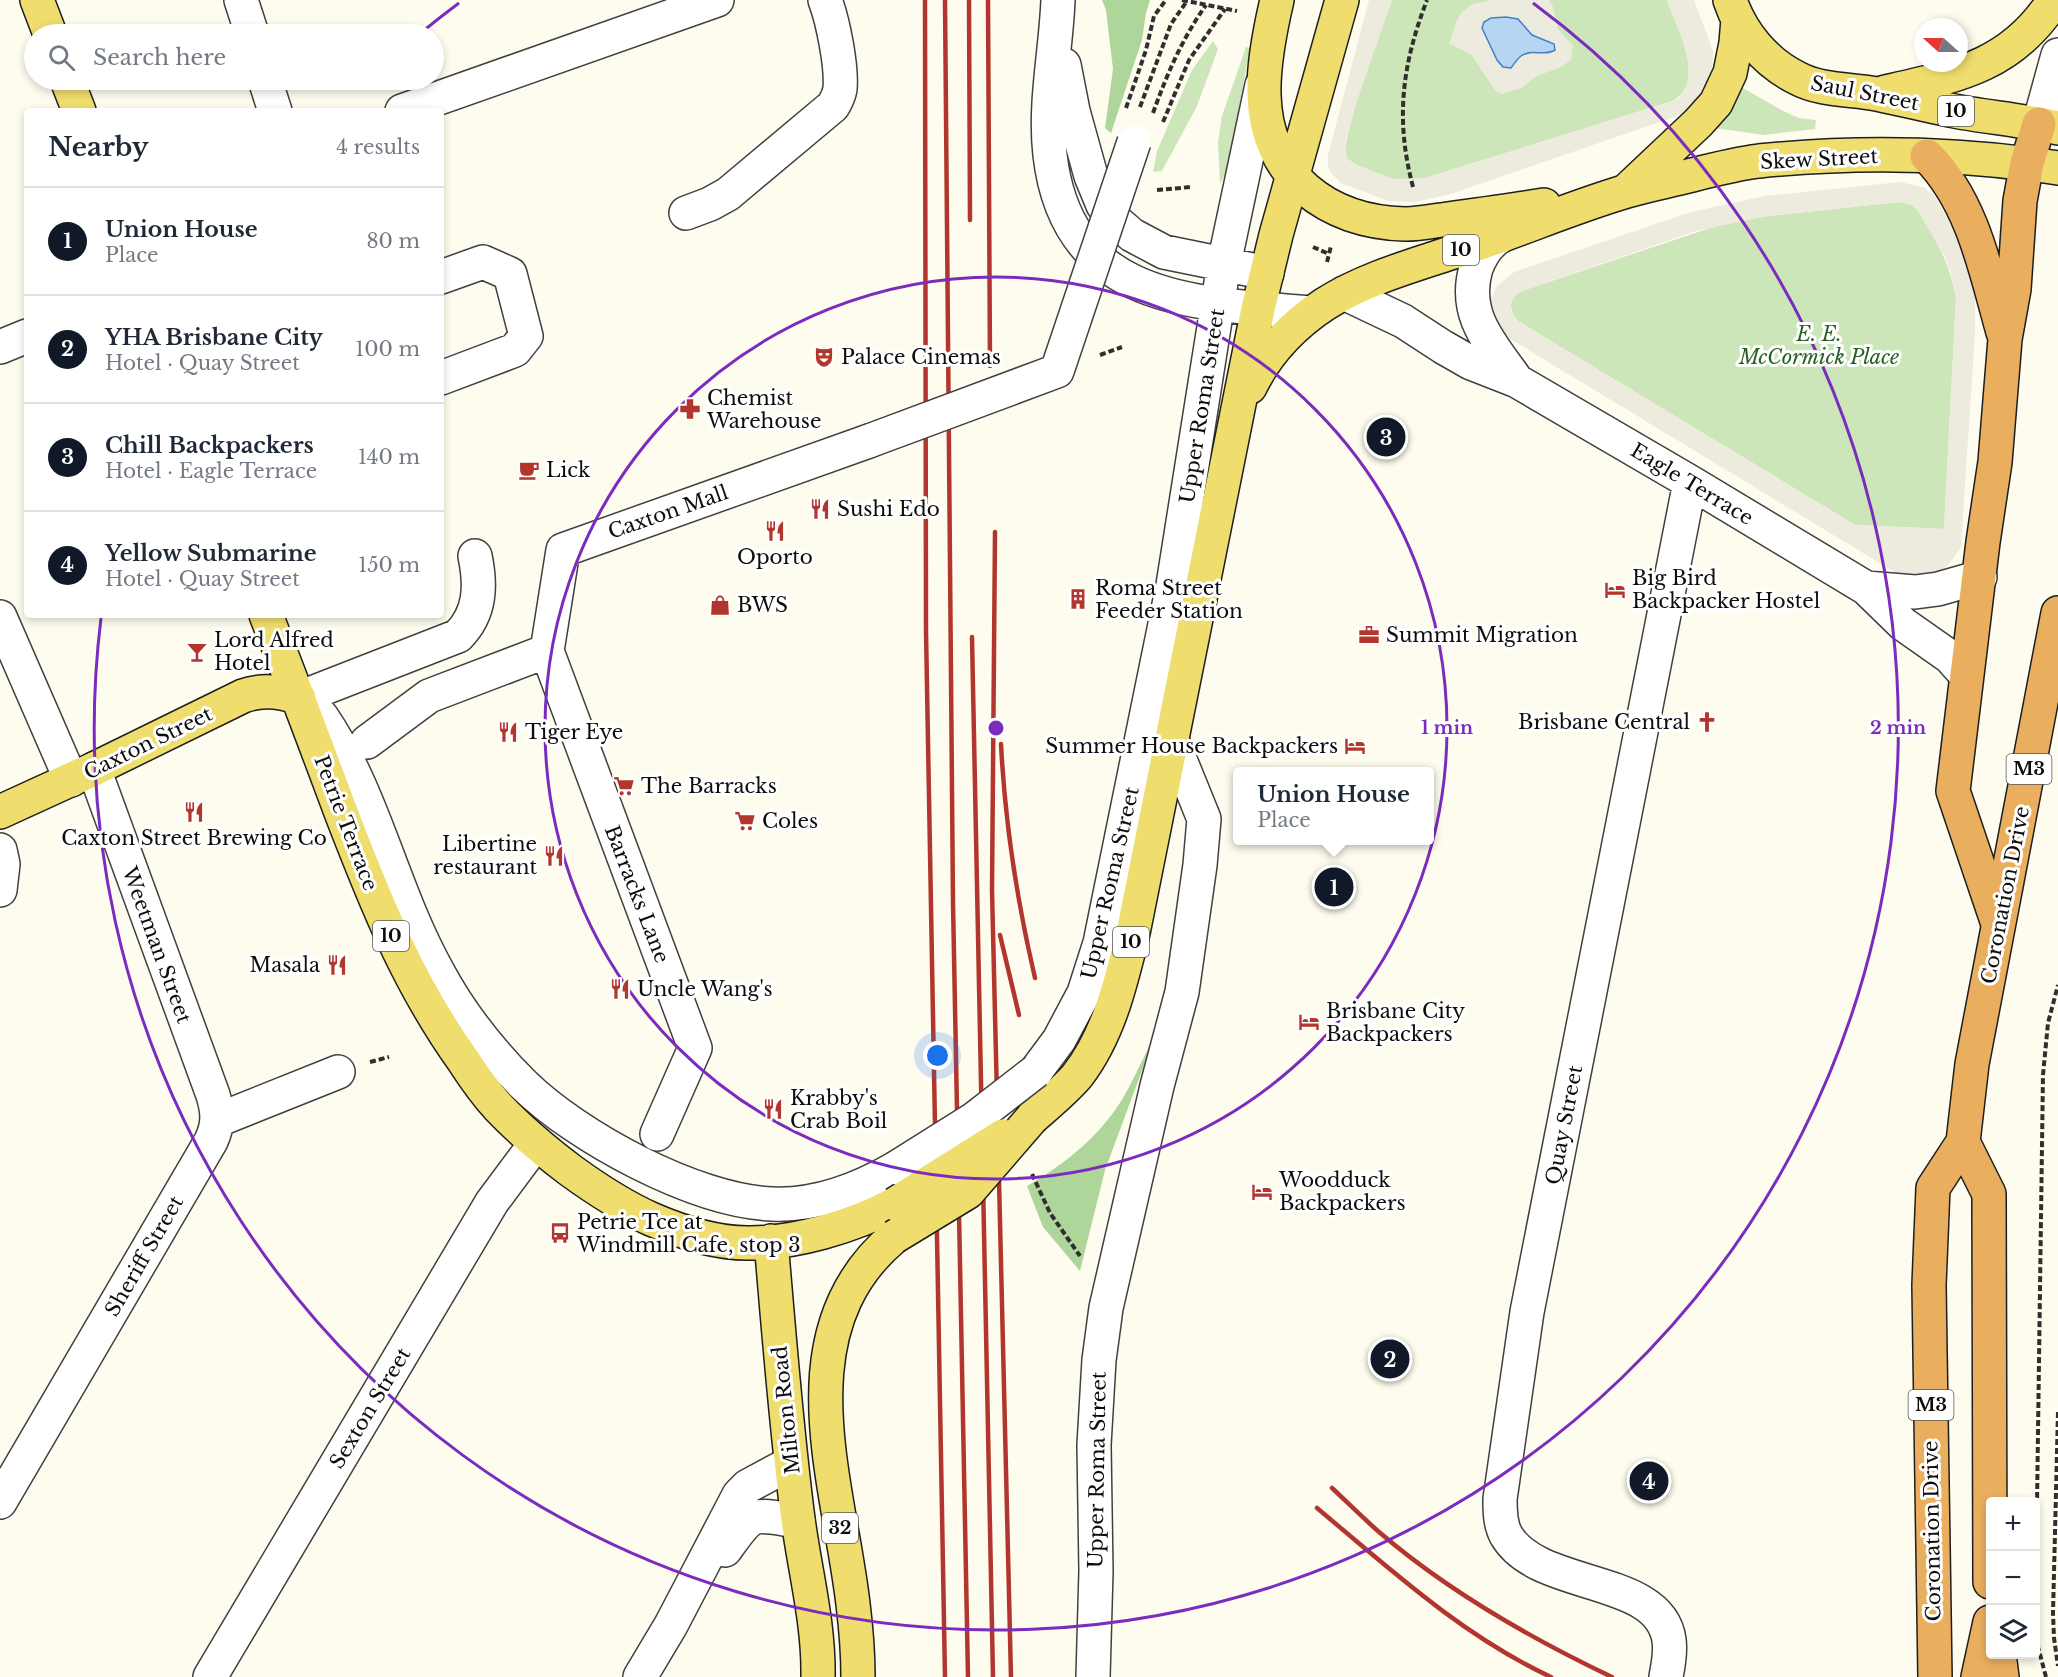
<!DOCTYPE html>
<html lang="en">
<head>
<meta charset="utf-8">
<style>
	body { margin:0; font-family:"Libre Baskerville",serif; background:#f6f6f7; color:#1f2937 }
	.controls { position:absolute; right:18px; bottom:18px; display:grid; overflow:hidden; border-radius:6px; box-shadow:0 3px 9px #0003 }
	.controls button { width:54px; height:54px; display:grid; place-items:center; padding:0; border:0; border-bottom:2px solid #e0e1e3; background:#fff; color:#1f2937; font:30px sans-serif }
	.compass { position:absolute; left:1914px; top:18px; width:54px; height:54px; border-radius:50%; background:#fff; box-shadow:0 3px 9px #0003; rotate:291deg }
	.you { position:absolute; left:938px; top:1056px; width:21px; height:21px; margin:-15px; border:4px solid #fff; border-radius:50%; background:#1a73e8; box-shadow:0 0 0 9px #1a73e833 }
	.badge { display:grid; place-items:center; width:39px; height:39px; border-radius:50%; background:#111827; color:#fff; font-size:20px; font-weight:700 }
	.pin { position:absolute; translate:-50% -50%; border:3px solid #fff; box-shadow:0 2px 6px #0006 }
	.popup { position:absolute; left:1233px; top:767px; width:201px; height:78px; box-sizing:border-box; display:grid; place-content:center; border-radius:6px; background:#fff; filter:drop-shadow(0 2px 4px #0005); font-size:20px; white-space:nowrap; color:#747a83 }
	.popup b { font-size:22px; color:#1f2937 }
	.popup::after { content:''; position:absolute; left:50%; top:100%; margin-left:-12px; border:12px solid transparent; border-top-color:#fff }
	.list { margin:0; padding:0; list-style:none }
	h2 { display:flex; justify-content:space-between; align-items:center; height:78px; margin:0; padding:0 24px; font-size:26px }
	h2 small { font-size:20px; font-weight:400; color:#747a83 }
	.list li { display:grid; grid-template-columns:39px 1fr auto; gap:18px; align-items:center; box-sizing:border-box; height:108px; padding:0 24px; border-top:2px solid #e0e1e3 }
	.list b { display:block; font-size:22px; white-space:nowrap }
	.list p { margin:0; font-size:20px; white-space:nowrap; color:#747a83 }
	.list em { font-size:20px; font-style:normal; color:#747a83 }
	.icon { flex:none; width:33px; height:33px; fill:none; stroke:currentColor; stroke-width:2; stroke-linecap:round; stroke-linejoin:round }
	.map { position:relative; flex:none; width:2058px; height:1677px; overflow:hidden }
	.search { position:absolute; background:#fff; box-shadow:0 3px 9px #0003; left:24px; top:24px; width:420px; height:66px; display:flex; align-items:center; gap:15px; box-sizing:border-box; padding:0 21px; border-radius:33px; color:#747a83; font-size:22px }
	.panel { position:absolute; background:#fff; box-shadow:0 3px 9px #0003; left:24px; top:108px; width:420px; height:510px; border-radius:6px }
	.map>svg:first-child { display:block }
	.green { fill:#cce6ba }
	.forest { fill:#aed59a }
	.plaza { fill:#edebdd; fill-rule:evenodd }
	.water { fill:#b6d5f2; stroke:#4282c4; stroke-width:1.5 }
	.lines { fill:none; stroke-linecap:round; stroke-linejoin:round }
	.minor-casing { stroke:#404040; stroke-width:36 }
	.major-casing { stroke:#1e1e1e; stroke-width:36 }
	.highway-casing { stroke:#1e1e1e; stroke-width:36 }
	.path { stroke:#2f2f2f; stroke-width:4; stroke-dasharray:6 3; stroke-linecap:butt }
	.minor { stroke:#fff; stroke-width:33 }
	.major { stroke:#efdd6d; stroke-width:33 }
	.highway { stroke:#eaae5f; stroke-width:33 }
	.rail { stroke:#b3362e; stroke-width:4.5 }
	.minor-bridge-casing { stroke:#404040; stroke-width:36; stroke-linecap:butt }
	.major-bridge-casing { stroke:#1e1e1e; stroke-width:36; stroke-linecap:butt }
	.minor-bridge { stroke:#fff; stroke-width:33 }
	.major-bridge { stroke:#efdd6d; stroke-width:33 }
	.ring { fill:none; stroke:#7b2cbf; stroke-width:3 }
	.labels { text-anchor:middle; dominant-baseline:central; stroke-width:6; stroke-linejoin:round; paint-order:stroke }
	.shield { fill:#fff; stroke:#565656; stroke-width:1.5 }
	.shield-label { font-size:18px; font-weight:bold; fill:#0d0d0d }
	.street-label { font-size:20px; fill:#0d0d0d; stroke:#fff }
	.park-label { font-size:20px; font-style:italic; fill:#286022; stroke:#fff }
	.poi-label { font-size:20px; fill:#0d0d0d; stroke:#fff; text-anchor:start }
	.centre { fill:#7b2cbf; stroke:#fff; stroke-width:3 }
	.ring-label { font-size:18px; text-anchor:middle; font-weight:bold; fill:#7b2cbf; stroke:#fff; stroke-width:6; stroke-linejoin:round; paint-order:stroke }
</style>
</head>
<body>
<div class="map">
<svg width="2058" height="1677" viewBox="0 0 2058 1677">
	<rect width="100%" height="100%" fill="#fefcee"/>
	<path class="green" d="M1392,0h275c10,28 42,85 3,102l-245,76c-10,1 -22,3 -32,1 -8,-2 -42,-15 -46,-21 -9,-16 37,-134 45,-158z
		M1213,41l5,8 -21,57 -35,65 -9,1 4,-21 35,-81z
		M1246,47l4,1 -20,109 -5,18 -5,9 -2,-42 4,-26z
		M1741,87l42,24 16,7 17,2 -1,9 -51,6 -49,-7z
		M1899,202l13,3 6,6c19,32 31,49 38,87l-12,231 -89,-4 -337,-204c-10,-11 -10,-23 4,-30l200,-67 46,-8z"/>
	<path class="forest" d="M1102,0h48l-4,13 -4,27 -31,93 -6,-5 8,-59 -7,-59z
		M1156,1033l-51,137 -25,101 -37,-44 -16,-41c40,-23 77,-53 100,-95 10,-19 19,-39 29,-58z"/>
	<path class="plaza" d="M1369,0h23l-34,98 -12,41v13l1,6 6,5 40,16 32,-1 253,-79 8,-10 4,-19 -7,-28 -16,-42h27l19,51 -1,20 -5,18 -13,17 -17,10 -226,78 -36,8 -27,-1 -47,-18 -11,-11 -2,-7v-10z
		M1491,0h58l4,7 5,22 15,17 -2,14 -10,7 -24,9 -16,12 -19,6 -6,-2 -25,-38 -22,-10 8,-24 6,-9 10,-7zM1518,19l14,16 22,9 -8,9 -14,-2 -10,5 -9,10 -14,-1 -17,-37z
		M1900,182l23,5 11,8 29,53 7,20 5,29v36l-14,214 -12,17 -8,7 -14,6 -16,1 -15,-5 -389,-236 -9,-8 -8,-21 2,-11 5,-11 17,-14 177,-60 74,-16zM1899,202l13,3 6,6 27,46 6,16 5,25 -12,231 -89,-4 -337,-204 -7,-9v-10l6,-9 5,-2 174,-60 72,-15z"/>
	<path class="water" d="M1491,18l15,-1 12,2 14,16 22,9 1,6c-11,7 -22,-2 -34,6 -4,3 -7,8 -10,12l-8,-1 -6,-7 -15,-32 2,-6z"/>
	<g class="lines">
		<g class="minor-casing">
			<path id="minor" d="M241,0l11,34
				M1058,0c-2,51 -14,104 -8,155 17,148 143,148 261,158
				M1064,65l9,46 18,65 12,29 14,17 15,13 32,17 103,21
				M265,80l10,31
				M402,111l315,-111
				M2039,124l19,-69
				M686,213l24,-9 18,-10 105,-88c3,-5 6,-11 7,-17 2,-23 -7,-68 -15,-89
				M1501,236c-13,7 -20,19 -25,32 -14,48 16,77 41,113
				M441,277l42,-15 27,12 16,62 -11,14 -74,28
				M1344,293l59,28 40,26 28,16 46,18 173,101 176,106 37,36 47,33 16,18
				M0,347l27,-11
				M1866,588l49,4 23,-3 42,-12
				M0,617l71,163
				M299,698l16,11 7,8c53,78 70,173 116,255 22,41 52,79 85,112 54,53 172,117 249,120 45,2 86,-14 124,-36
				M299,698l159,-62c23,-23 23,-51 17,-80
				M367,742l62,-46 118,-45
				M0,850l3,14 -3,26
				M1036,1071l23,-31 25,-47 16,-50 73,-358 51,-321 38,-179
				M218,1120l120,-48
				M657,1134l38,-86 -148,-397 16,-101 306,-109
				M0,1502l211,-361c8,-17 7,-29 2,-46l-119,-326
				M725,1550c29,-40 24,-36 73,-29
				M210,1677l282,-475 44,-59
				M640,1677l31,-52 68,-130 9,-9 43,-23
				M1093,1677l3,-106 -2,-126 5,-85 7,-52 51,-222 25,-94 18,-127 4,-46 -32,-79
				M1666,1677c2,-12 5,-24 3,-37 -9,-66 -131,-49 -163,-105 -6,-11 -6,-24 -6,-36l27,-187 163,-830"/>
		</g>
		<g class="major-casing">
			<path id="major" d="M37,0l13,34
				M1277,0c-7,30 -14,64 -13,95 2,81 63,127 141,129 16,0 33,-4 49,-6 30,-4 60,-8 90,-13
				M1730,0c11,33 35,62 67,78 24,13 54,11 80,16 24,5 48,11 72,16 36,7 73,10 109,18
				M67,80l12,31
				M1885,92c72,-16 127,-26 169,-92
				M1628,189l70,-66 18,-20 14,-30 6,-30 2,-24
				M1250,387c17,-35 43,-62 75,-83 46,-29 102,-42 152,-60 50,-17 99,-38 150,-53 20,-6 41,-10 61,-15 24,-6 47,-12 71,-15 99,-10 201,-8 299,7
				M266,615c26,66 51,133 76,200 34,88 66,168 121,245 11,17 22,33 36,48 22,23 46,43 71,62 26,19 52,36 81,49 30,13 63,24 96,24 47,1 107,-17 148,-39
				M0,812l94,-43 149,-73c19,-7 37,-5 56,2
				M1032,1118c16,-14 32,-27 45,-42 32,-41 44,-94 56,-143l125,-624 18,-74 66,-235
				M771,1241c8,93 15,186 27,278 7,53 21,104 20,158
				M858,1677c0,-24 -2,-49 -5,-73 -14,-122 -72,-272 41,-367"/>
		</g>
		<g class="highway-casing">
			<path id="highway" d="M1927,156c46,46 59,116 76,176
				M1998,924l-45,-133 30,-249 12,-80 10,-123 9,-50 6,-88 7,-38 12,-39
				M1963,1142l26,52 1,388
				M1999,1654l3,23
				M1935,1677l-6,-392 4,-97 30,-46 9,-78 86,-451
				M1978,1677l12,-55"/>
		</g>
		<path class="path" d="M1182,0l55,11
			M1140,107l31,-83 16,-23
			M1126,108l20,-58 8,-34 12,-16
			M1153,113c14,-39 29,-74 53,-108
			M1163,122l26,-62 36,-51
			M1413,187c-18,-68 -11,-122 14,-187
			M1157,190l34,-3
			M1313,247l16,7
			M1327,262l4,-16
			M1100,355l22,-8
			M370,1062l19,-5
			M1032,1174l18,39 30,43
			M2058,1412l-5,201 1,25 4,28
			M2046,1677l-8,-30 -2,-71 7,-501 5,-52 10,-38"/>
		<use href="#minor" class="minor"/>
		<use href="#major" class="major"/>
		<use href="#highway" class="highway"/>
		<path class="rail" d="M925,0l1,631 19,1046
			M945,0l8,903 15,774
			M969,0l1,220
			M988,0l2,366
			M995,532l-3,358 19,787
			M972,637l21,1040
			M1001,744c4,79 16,157 34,234
			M1000,935l19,80
			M1332,1488c16,15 31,30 47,44 70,60 151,106 233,145
			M1317,1508c74,62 146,128 234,169"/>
		<g class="minor-bridge-casing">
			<path id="minor-bridge" d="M869,441l188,-70 77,-229
				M896,1168l78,-49 62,-48"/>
		</g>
		<g class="major-bridge-casing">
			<path id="major-bridge" d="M895,1204l108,-68
				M894,1237l74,-45 64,-74"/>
		</g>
		<use href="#minor-bridge" class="minor-bridge"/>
		<use href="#major-bridge" class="major-bridge"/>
	</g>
	<g class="ring">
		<circle cx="996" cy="728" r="451"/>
		<path d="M422 32A902 902 0 0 1 459 3M1533 3A902 902 0 1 1 101 618"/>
	</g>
	<defs>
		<g id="theatre-bare" transform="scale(1.62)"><path d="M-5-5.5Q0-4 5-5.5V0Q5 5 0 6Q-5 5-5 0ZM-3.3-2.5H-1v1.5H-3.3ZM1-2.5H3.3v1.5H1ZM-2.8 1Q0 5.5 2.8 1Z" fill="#b3362e" stroke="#fff" stroke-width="2.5" paint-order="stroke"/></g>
		<g id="pharmacy-bare" transform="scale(1.62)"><path d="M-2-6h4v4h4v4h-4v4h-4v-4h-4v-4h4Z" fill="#b3362e" stroke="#fff" stroke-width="2.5" paint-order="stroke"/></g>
		<g id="cafe-bare" transform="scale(1.62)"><path d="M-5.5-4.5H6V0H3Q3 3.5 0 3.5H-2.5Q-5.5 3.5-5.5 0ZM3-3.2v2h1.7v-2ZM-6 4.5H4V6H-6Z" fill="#b3362e" stroke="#fff" stroke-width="2.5" paint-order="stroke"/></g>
		<g id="restaurant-bare" transform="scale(1.62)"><path d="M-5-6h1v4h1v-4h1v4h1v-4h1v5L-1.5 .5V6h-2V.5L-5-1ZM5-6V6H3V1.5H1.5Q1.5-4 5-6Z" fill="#b3362e" stroke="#fff" stroke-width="2.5" paint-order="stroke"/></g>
		<g id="hotel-bare" transform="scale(1.62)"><path d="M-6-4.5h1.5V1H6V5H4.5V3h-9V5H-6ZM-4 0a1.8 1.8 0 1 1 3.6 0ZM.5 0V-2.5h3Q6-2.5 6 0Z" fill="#b3362e" stroke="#fff" stroke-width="2.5" paint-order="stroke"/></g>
		<g id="building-bare" transform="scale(1.62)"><path d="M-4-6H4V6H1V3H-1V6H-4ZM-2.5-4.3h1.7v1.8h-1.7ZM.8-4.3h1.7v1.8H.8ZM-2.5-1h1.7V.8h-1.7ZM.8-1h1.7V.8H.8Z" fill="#b3362e" stroke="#fff" stroke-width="2.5" paint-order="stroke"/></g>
		<g id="shop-bare" transform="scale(1.62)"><path d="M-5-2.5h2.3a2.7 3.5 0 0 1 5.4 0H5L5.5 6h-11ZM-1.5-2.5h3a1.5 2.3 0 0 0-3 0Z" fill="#b3362e" stroke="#fff" stroke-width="2.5" paint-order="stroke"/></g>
		<g id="office-bare" transform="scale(1.62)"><path d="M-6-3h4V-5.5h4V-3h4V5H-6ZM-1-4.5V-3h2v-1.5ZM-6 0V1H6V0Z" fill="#b3362e" stroke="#fff" stroke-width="2.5" paint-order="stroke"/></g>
		<g id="bar-bare" transform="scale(1.62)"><path d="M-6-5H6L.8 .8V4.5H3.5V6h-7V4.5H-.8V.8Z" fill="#b3362e" stroke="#fff" stroke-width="2.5" paint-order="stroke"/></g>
		<g id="church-bare" transform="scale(1.62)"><path d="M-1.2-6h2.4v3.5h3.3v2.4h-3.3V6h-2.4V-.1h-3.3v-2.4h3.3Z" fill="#b3362e" stroke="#fff" stroke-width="2.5" paint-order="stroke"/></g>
		<g id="supermarket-bare" transform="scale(1.62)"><path d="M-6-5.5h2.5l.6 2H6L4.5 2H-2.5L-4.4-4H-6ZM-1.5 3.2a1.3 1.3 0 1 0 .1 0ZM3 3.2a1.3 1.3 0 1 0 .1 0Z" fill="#b3362e" stroke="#fff" stroke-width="2.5" paint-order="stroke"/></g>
		<g id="bus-bare" transform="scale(1.62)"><path d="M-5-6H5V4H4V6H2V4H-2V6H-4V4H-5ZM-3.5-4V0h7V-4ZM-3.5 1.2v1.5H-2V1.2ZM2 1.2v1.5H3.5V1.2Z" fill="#b3362e" stroke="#fff" stroke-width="2.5" paint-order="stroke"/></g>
	</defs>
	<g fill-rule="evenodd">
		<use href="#theatre-bare" x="824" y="357"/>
		<use href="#pharmacy-bare" x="690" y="409"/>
		<use href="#cafe-bare" x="529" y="470"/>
		<use href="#restaurant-bare" x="820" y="509"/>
		<use href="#restaurant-bare" x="775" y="531"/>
		<use href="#hotel-bare" x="1615" y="590"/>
		<use href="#building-bare" x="1078" y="599"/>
		<use href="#shop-bare" x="720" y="605"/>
		<use href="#office-bare" x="1369" y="635"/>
		<use href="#bar-bare" x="197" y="652"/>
		<use href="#church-bare" x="1707" y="722"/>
		<use href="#restaurant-bare" x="508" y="732"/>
		<use href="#hotel-bare" x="1355" y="746"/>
		<use href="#supermarket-bare" x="624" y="786"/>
		<use href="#restaurant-bare" x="194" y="812"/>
		<use href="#supermarket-bare" x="745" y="821"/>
		<use href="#restaurant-bare" x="554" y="856"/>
		<use href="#restaurant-bare" x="337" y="965"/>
		<use href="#restaurant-bare" x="620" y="989"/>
		<use href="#hotel-bare" x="1309" y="1022"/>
		<use href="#restaurant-bare" x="773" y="1109"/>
		<use href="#hotel-bare" x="1262" y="1192"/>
		<use href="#bus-bare" x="560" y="1233"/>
	</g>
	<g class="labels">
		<g class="shield">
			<rect x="1938" y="96" width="36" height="30" rx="4.5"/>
			<rect x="1443" y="235" width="36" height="30" rx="4.5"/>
			<rect x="2006.5" y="754" width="45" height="30" rx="4.5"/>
			<rect x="373" y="921" width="36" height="30" rx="4.5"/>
			<rect x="1113" y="927" width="36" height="30" rx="4.5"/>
			<rect x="1908.5" y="1390" width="45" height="30" rx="4.5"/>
			<rect x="822" y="1513" width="36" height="30" rx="4.5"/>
		</g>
		<g class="shield-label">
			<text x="1956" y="111">10</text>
			<text x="1461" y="250">10</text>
			<text x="2029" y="769">M3</text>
			<text x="391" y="936">10</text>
			<text x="1131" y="942">10</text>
			<text x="1931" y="1405">M3</text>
			<text x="840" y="1528">32</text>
		</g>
		<g class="street-label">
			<text transform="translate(1865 93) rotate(11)">Saul Street</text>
			<text transform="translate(1819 159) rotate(-3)">Skew Street</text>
			<text transform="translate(1202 406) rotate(-81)">Upper Roma Street</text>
			<text transform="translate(1692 484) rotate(31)">Eagle Terrace</text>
			<text transform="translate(668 512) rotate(-19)">Caxton Mall</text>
			<text transform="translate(148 743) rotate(-26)">Caxton Street</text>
			<text transform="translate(346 823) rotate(69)">Petrie Terrace</text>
			<text transform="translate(1110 883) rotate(-77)">Upper Roma Street</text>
			<text transform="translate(637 894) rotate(69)">Barracks Lane</text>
			<text transform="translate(2005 895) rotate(-79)">Coronation Drive</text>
			<text transform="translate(157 945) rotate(70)">Weetman Street</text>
			<text transform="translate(1564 1125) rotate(-79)">Quay Street</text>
			<text transform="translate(144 1256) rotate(-60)">Sheriff Street</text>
			<text transform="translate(370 1408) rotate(-59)">Sexton Street</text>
			<text transform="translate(786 1410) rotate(-96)">Milton Road</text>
			<text transform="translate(1097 1470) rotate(-89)">Upper Roma Street</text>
			<text transform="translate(1932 1531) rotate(-91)">Coronation Drive</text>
		</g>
		<g class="park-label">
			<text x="1819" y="334">E. E.<tspan x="1819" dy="23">McCormick Place</tspan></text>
		</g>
		<g class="poi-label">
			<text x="841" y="357">Palace Cinemas</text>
			<text x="707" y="398">Chemist<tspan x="707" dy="23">Warehouse</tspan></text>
			<text x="546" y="470">Lick</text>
			<text x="837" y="509">Sushi Edo</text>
			<text x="775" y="557" text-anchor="middle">Oporto</text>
			<text x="1632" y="578">Big Bird<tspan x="1632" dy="23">Backpacker Hostel</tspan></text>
			<text x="1095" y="588">Roma Street<tspan x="1095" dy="23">Feeder Station</tspan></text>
			<text x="737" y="605">BWS</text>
			<text x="1386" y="635">Summit Migration</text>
			<text x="214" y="640">Lord Alfred<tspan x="214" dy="23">Hotel</tspan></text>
			<text x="1690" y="722" text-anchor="end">Brisbane Central</text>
			<text x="525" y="732">Tiger Eye</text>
			<text x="1338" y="746" text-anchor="end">Summer House Backpackers</text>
			<text x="641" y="786">The Barracks</text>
			<text x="762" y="821">Coles</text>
			<text x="194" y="838" text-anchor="middle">Caxton Street Brewing Co</text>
			<text x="537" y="844" text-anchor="end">Libertine<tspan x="537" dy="23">restaurant</tspan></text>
			<text x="320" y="965" text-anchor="end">Masala</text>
			<text x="637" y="989">Uncle Wang's</text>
			<text x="1326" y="1011">Brisbane City<tspan x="1326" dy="23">Backpackers</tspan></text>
			<text x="790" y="1098">Krabby's<tspan x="790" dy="23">Crab Boil</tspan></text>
			<text x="1279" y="1180">Woodduck<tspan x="1279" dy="23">Backpackers</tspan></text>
			<text x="577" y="1222">Petrie Tce at<tspan x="577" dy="23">Windmill Cafe, stop 3</tspan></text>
		</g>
	</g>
	<circle cx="996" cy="728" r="9" class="centre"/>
	<g class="ring-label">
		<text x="1447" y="734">1 min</text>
		<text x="1898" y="734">2 min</text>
	</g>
</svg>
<div class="controls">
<button>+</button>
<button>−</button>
<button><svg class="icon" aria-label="layers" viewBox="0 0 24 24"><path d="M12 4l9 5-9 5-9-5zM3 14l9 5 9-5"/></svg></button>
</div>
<svg class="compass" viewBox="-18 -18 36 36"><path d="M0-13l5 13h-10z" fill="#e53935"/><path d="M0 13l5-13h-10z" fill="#747a83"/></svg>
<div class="you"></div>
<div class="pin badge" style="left:1334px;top:887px">1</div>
<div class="popup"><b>Union House</b>Place</div>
<div class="pin badge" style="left:1390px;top:1359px">2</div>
<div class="pin badge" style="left:1386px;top:437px">3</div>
<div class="pin badge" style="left:1649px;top:1481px">4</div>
<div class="search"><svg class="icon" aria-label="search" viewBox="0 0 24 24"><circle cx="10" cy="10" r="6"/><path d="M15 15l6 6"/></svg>Search here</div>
<section class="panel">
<h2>Nearby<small>4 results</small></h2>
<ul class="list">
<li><span class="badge">1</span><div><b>Union House</b><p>Place</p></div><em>80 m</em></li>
<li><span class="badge">2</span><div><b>YHA Brisbane City</b><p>Hotel · Quay Street</p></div><em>100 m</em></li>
<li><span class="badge">3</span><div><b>Chill Backpackers</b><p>Hotel · Eagle Terrace</p></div><em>140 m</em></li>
<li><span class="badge">4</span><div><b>Yellow Submarine</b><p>Hotel · Quay Street</p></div><em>150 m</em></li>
</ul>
</section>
</div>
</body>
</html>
